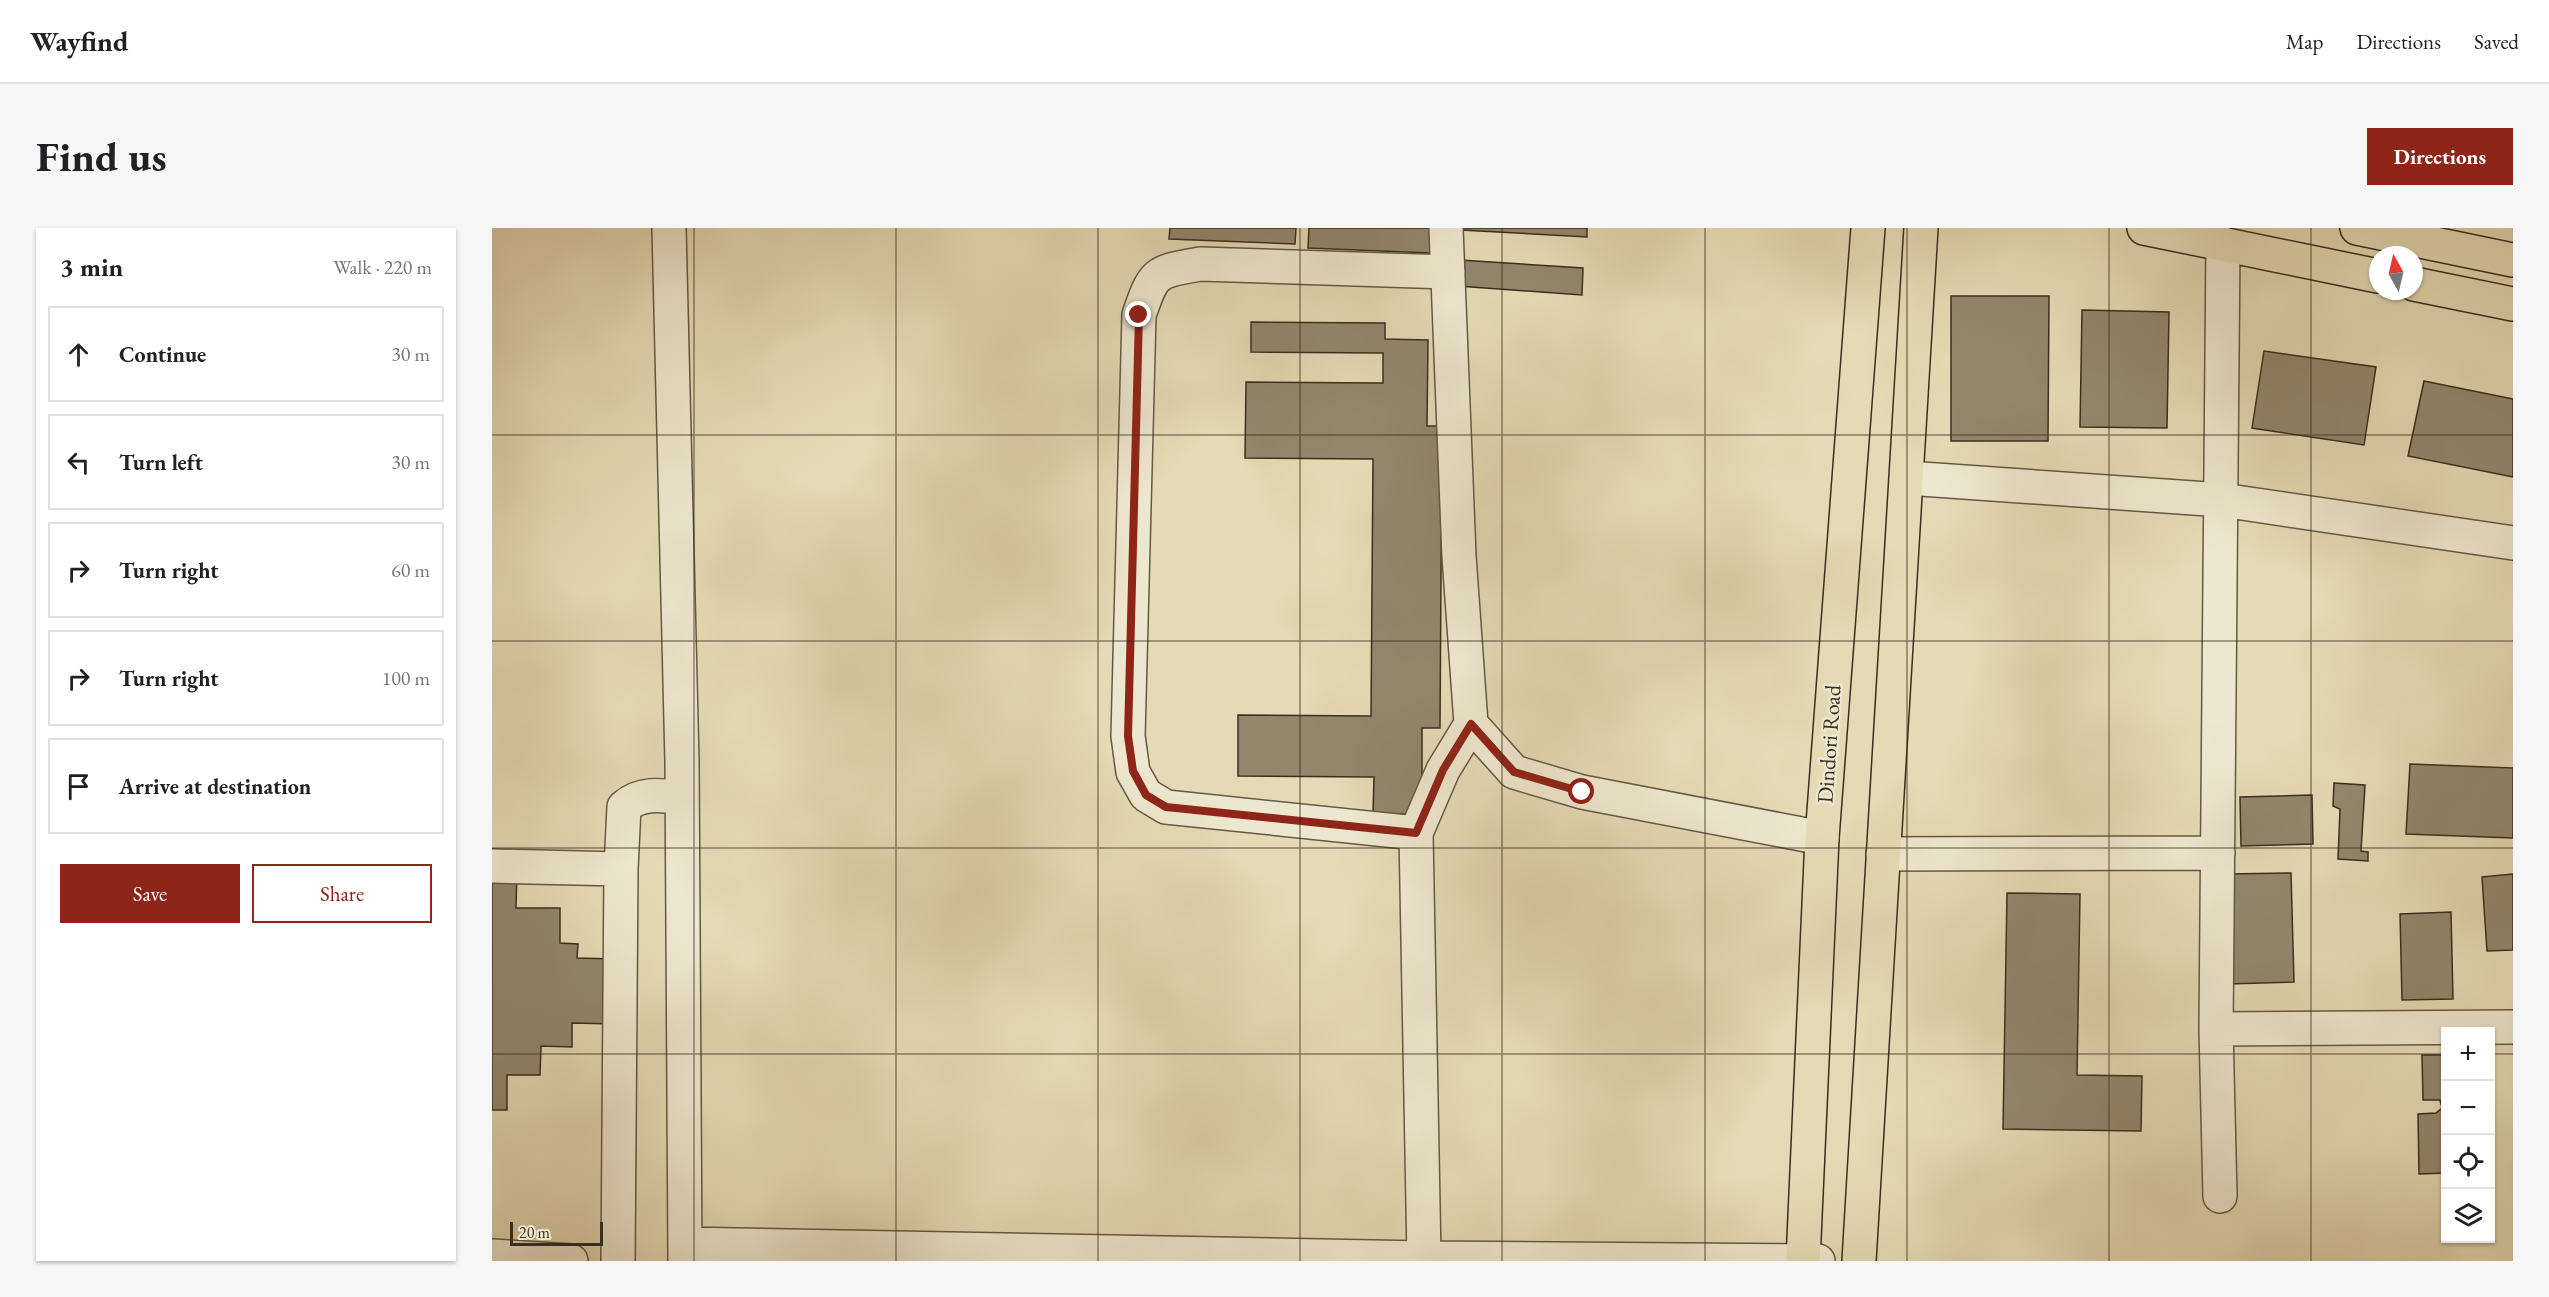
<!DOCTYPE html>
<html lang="en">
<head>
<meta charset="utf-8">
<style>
	body { margin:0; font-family:"EB Garamond",serif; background:#f6f6f6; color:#202124 }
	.controls { position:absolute; right:18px; bottom:18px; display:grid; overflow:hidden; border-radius:0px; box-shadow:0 2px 4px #0004 }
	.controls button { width:54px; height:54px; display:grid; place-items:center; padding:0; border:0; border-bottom:2px solid #e0e0e0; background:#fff; color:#202124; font:30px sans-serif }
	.compass { position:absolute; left:1877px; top:18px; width:54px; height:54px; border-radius:50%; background:#fff; box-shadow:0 2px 4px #0004; rotate:352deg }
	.scale { position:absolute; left:18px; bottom:15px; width:93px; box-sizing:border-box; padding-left:6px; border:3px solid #392e1f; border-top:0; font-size:16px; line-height:21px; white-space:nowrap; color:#392e1f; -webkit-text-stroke:4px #eee7cf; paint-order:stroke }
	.stop { position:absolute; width:18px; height:18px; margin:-14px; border:4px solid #8f2418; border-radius:50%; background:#fff }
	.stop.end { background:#8f2418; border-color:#fff; box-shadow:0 2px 6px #0008 }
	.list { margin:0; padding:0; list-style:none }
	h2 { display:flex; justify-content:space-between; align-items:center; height:78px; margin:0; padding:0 24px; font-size:26px }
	h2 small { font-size:20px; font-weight:400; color:#757577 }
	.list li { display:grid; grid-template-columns:39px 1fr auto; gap:18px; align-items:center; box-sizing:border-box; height:96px; margin:0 12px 12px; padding:0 12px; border:2px solid #e0e0e0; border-radius:0px }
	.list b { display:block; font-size:22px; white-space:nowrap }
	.list em { font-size:20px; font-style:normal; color:#757577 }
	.actions { display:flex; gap:12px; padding:18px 24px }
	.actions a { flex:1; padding:14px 0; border:2px solid #8f2418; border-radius:0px; text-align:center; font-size:21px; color:#8f2418 }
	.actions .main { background:#8f2418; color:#fff }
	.icon { flex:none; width:33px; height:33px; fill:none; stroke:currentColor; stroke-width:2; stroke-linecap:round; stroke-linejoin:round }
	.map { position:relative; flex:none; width:2021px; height:1033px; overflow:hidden; border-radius:0px }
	header { display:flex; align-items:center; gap:36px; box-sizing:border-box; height:84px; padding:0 30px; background:#fff; border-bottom:2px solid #e0e0e0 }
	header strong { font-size:28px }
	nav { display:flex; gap:33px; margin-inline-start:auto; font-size:21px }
	.intro { display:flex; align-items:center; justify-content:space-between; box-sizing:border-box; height:144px; padding:0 36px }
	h1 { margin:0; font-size:42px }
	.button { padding:15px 27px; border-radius:0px; background:#8f2418; color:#fff; font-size:21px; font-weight:700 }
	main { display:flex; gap:36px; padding:0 36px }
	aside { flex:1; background:#fff; border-radius:0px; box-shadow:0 2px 4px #0004 }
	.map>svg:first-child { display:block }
	.building { fill:#92876d; stroke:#392e1f; stroke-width:1.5 }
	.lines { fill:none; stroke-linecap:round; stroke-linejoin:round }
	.minor-casing { stroke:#645944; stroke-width:36 }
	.major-casing { stroke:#392e1f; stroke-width:36 }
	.minor { stroke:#eee7cf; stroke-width:33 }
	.major { stroke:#e5dab5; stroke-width:33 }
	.route { stroke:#8f2418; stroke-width:8 }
	.grid { fill:none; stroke:#392e1f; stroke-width:1.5; stroke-opacity:0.55 }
	.labels { text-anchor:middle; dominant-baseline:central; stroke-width:5; stroke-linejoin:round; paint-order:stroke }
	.street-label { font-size:22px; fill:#392e1f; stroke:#eee7cf }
</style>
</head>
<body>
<header>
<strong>Wayfind</strong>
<nav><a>Map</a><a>Directions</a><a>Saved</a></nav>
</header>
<div class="intro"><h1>Find us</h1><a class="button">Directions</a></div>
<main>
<aside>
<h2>3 min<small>Walk · 220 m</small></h2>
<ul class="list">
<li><svg class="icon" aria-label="ahead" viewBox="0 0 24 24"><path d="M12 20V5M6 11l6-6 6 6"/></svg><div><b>Continue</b></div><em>30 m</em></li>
<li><svg class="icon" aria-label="left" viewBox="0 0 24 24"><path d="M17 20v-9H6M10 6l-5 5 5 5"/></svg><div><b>Turn left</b></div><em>30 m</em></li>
<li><svg class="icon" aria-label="right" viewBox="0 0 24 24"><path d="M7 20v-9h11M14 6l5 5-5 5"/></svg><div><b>Turn right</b></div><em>60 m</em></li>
<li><svg class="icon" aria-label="right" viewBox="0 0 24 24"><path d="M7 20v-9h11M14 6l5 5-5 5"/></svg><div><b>Turn right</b></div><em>100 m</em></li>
<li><svg class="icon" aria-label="arrive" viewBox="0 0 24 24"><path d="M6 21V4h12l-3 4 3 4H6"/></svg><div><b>Arrive at destination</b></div></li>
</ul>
<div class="actions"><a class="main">Save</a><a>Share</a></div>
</aside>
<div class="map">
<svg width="2021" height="1033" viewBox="0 0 2021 1033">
	<rect width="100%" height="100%" fill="#e5dab5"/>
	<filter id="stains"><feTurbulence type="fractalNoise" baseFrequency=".00333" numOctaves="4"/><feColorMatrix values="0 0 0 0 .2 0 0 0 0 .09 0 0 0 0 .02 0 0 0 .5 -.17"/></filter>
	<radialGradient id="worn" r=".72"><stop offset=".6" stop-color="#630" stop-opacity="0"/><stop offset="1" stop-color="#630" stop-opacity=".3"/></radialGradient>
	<path class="building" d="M678,0h126l-1,16 -126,-5z
		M817,0h122l-1,25 -122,-5z
		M969,0h126v9l-126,-7z
		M968,32l123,8 -1,27 -124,-9z
		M1459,68h98l-1,145h-97z
		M1590,82l87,2 -2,116 -87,-1z
		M759,94l134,1v16l43,1 -1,86h15l-2,302h-18v86h-49l1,-37 -136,-1v-61l133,1 2,-257 -128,-1 1,-76 137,1v-30l-132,-1z
		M1772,123l112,16 -12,78 -112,-17z
		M1932,153l89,18v78l-105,-21z
		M1918,536l103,4v70l-107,-4z
		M1842,555l31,2 -4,66 7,1v9l-30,-2 2,-50 -7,-3z
		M1820,567l1,49 -72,2 -1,-49z
		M0,642h25l-1,38h44v35l18,1 -1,14 39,1 -1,65 -43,-1v24l-31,-1 -1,29h-33v35h-15z
		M1799,645l3,109 -66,2 -2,-110z
		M2021,646v76l-26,1 -5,-74z
		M1515,665l73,1 -3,181 65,1 -1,55 -138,-2z
		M1959,684l2,87 -51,1 -2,-86z
		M1930,827h24v118l-27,1 -1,-60 18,-1 6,-5 -2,-8h-17z"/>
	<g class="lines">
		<g class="minor-casing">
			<path id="minor" d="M177,0l13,534 3,499
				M1415,250l315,22 291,43
				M979,496l43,48 68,20 240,46
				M924,605l-250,-26 -20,-12 -13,-23 -5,-36 11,-421c15,-44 16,-43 61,-51l248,8
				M1391,626l335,-1
				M0,638l129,3
				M1724,801l297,-2
				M1728,968l-4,-167 7,-785
				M193,1016l739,14 394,3
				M0,1028l79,5
				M932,1030l-8,-425 27,-63 28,-46 -12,-168 -13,-328
				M126,1033l3,-392 3,-62c17,-15 36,-12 58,-9"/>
		</g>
		<g class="major-casing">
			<path id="major" d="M1652,0l234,48
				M1865,0l156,32
				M1922,56l99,20
				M1311,1033l19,-423 46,-610
				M1367,1033l62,-1033"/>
		</g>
		<use href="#minor" class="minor"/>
		<use href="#major" class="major"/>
	</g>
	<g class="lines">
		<path class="route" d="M647,87l-11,421 5,35 13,24 20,12 250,26 27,-63 28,-46 43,48 68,20"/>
	</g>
	<path class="grid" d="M202,0v1033M404,0v1033M606,0v1033M808,0v1033M1010,0v1033M1213,0v1033M1415,0v1033M1617,0v1033M1819,0v1033M0,207h2021M0,413h2021M0,620h2021M0,826h1954M1998,826h23"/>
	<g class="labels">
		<g class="street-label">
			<text transform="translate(1337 516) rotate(-86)">Dindori Road</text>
		</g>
	</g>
	<rect width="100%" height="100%" filter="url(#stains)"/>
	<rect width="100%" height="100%" fill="url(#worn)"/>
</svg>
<div class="controls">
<button>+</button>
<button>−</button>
<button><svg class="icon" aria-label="locate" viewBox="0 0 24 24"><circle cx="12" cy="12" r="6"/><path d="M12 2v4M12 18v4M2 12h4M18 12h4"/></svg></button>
<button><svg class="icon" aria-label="layers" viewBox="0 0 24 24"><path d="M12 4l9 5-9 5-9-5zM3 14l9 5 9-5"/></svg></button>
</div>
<svg class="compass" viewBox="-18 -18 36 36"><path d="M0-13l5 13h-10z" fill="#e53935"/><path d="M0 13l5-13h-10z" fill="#757577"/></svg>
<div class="scale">20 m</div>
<div class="stop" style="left:1090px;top:564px"></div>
<div class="stop end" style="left:647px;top:87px"></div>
</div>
</main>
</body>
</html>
